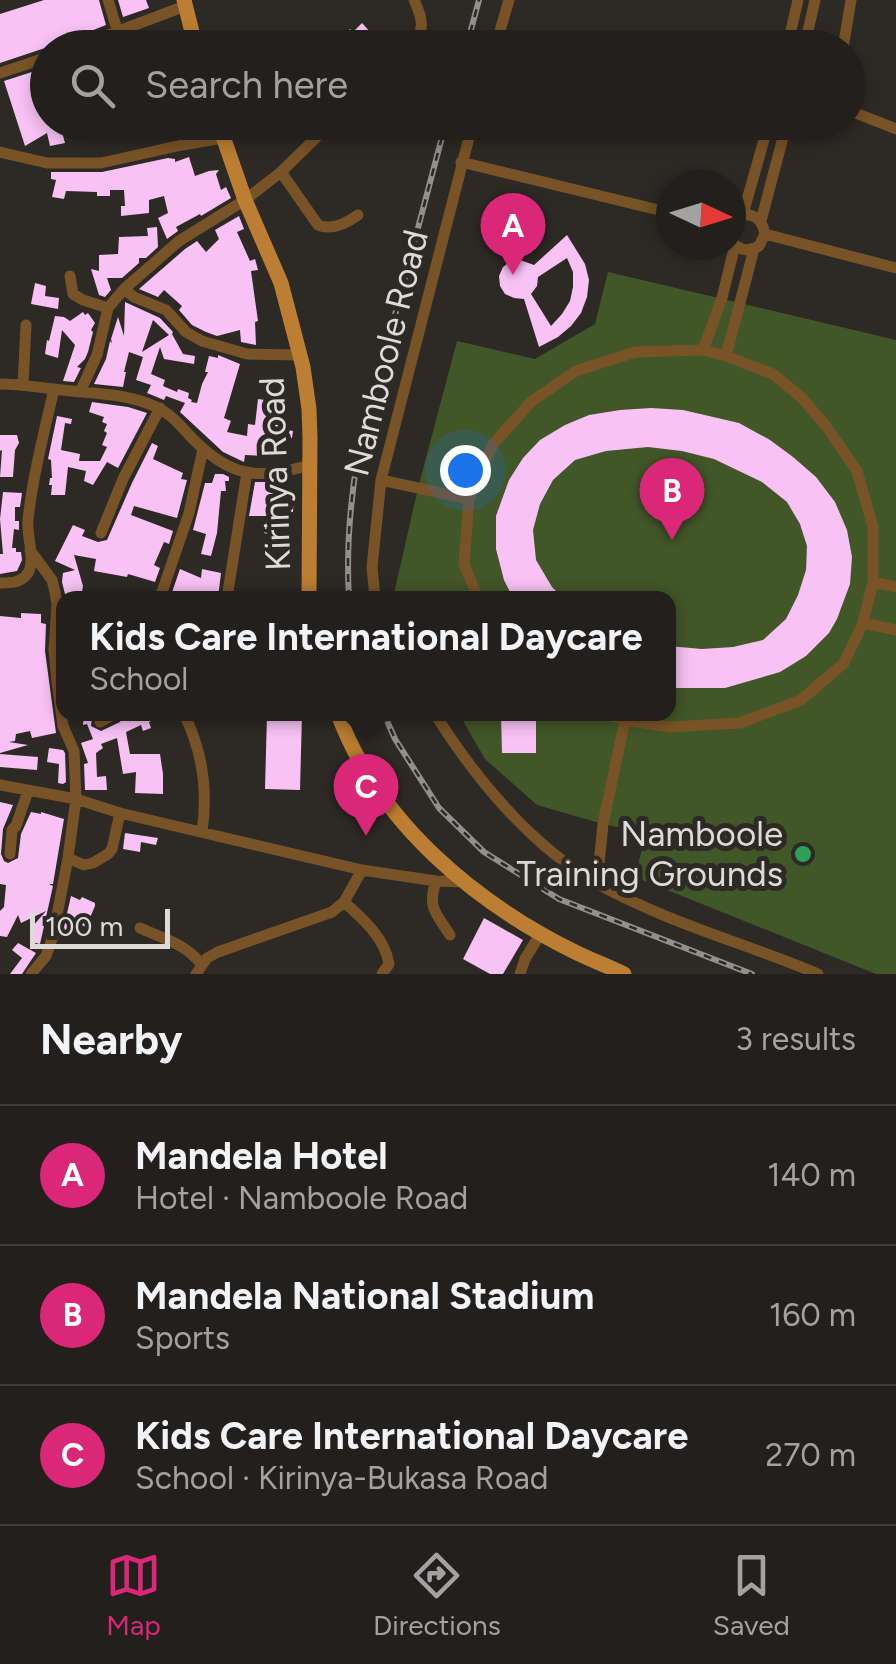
<!DOCTYPE html>
<html lang="en">
<head>
<meta charset="utf-8">
<style>
	body { margin:0; font-family:Figtree,sans-serif; background:#2a2725; color:#f1f3f6 }
	.compass { position:absolute; left:656px; top:170px; width:90px; height:90px; border-radius:50%; background:#221f1c; box-shadow:0 5px 15px #0003; rotate:94deg }
	.scale { position:absolute; left:30px; bottom:25px; width:140px; box-sizing:border-box; padding-left:10px; border:5px solid #dddad8; border-top:0; font-size:28px; line-height:35px; white-space:nowrap; color:#dddad8; -webkit-text-stroke:8px #2d2925; paint-order:stroke }
	.you { position:absolute; left:465px; top:470px; width:35px; height:35px; margin:-25px; border:8px solid #fff; border-radius:50%; background:#1a73e8; box-shadow:0 0 0 15px #1a73e833 }
	.badge { display:grid; place-items:center; width:65px; height:65px; border-radius:50%; background:#db2777; color:#fff; font-size:32px; font-weight:700 }
	.pin { position:absolute; translate:-50% -82px; filter:drop-shadow(0 2px 5px #0008) }
	.pin::after { content:''; position:absolute; top:52px; width:35px; height:30px; background:inherit; clip-path:polygon(0 0,100% 0,50% 100%) }
	.popup { position:absolute; left:56px; top:591px; width:620px; height:130px; box-sizing:border-box; display:grid; place-content:center; border-radius:20px; background:#221f1c; filter:drop-shadow(0 2px 8px #0005); font-size:32px; white-space:nowrap; color:#a2a2a3 }
	.popup b { font-size:38px; color:#f1f3f6 }
	.popup::after { content:''; position:absolute; left:50%; top:100%; margin-left:-20px; border:20px solid transparent; border-top-color:#221f1c }
	.list { margin:0; padding:0; list-style:none }
	h2 { display:flex; justify-content:space-between; align-items:center; height:130px; margin:0; padding:0 40px; font-size:42px }
	h2 small { font-size:32px; font-weight:400; color:#a2a2a3 }
	.list li { display:grid; grid-template-columns:65px 1fr auto; gap:30px; align-items:center; box-sizing:border-box; height:140px; padding:0 40px; border-top:2px solid #3f3d3b }
	.list b { display:block; font-size:38px; white-space:nowrap }
	.list p { margin:0; font-size:32px; white-space:nowrap; color:#a2a2a3 }
	.list em { font-size:32px; font-style:normal; color:#a2a2a3 }
	.icon { flex:none; width:55px; height:55px; fill:none; stroke:currentColor; stroke-width:2; stroke-linecap:round; stroke-linejoin:round }
	.map { position:relative; flex:none; width:896px; height:974px; overflow:hidden }
	.search { position:absolute; background:#221f1c; box-shadow:0 5px 15px #0003; left:30px; right:30px; top:30px; height:110px; display:flex; align-items:center; gap:25px; box-sizing:border-box; padding:0 35px; border-radius:55px; color:#a2a2a3; font-size:38px }
	.sheet { height:550px; background:#221f1c }
	nav { display:flex; justify-content:space-around; align-items:center; box-sizing:border-box; height:140px; border-top:2px solid #3f3d3b; background:#221f1c; font-size:28px; color:#a2a2a3 }
	nav a { display:grid; justify-items:center; gap:5px }
	nav .on { color:#db2777 }
	.map>svg:first-child { display:block }
	.green { fill:#425728 }
	.building { fill:#f8c2f4; fill-rule:evenodd }
	.lines { fill:none; stroke-linecap:round; stroke-linejoin:round }
	.minor { stroke:#785327; stroke-width:11 }
	.major { stroke:#bb7e32; stroke-width:15 }
	.rail-casing { stroke:#928f8c; stroke-width:6 }
	.rail { stroke:#2d2925; stroke-width:2.5; stroke-dasharray:8; stroke-linecap:butt }
	.leisure-dot { fill:#2e9e5b; stroke:#2d2925; stroke-width:4 }
	.labels { text-anchor:middle; dominant-baseline:central; stroke-width:10; stroke-linejoin:round; paint-order:stroke }
	.street-label { font-size:35px; fill:#dddad8; stroke:#2d2925 }
	.poi-label { font-size:35px; fill:#dddad8; stroke:#2d2925; text-anchor:end }
</style>
</head>
<body>
<div class="map">
<svg width="896" height="974" viewBox="0 0 896 974">
	<rect width="100%" height="100%" fill="#2d2925"/>
	<path class="green" d="M608,272l288,68v634h-20l-241,-97 11,-44 -43,-9 -66,-19 -52,-46 -26,-45h209v-116h-275l25,-110 39,-147 78,18 60,-35z"/>
	<path class="building" d="M44,0h55l7,25 -35,14 -6,8 -20,1 -45,15v-49z
		M118,0h28l3,8 -26,9z
		M362,23l10,11 -6,6 2,2 -6,6h-24l7,-9 -3,-2 8,-8 3,3z
		M148,35l1,7 28,-7 2,11 -41,2v-3l4,-1 -1,-8z
		M38,70l10,28v24h8l3,10h3l3,11 -15,3 -3,-13 -22,13 -21,-65z
		M189,157l6,19 14,-5 10,-1 -3,4 5,16 5,-3 5,11 -30,18 -1,-2 -24,13 2,4 -11,8 -9,-21 10,-5 -4,-17 -15,4v13l-28,3v-10h4l-1,-16h-14v6h-13v-4l-31,-1 -2,8 -12,-2 4,-17 -5,-1v-7h51l66,-14 7,1v3z
		M239,216l5,13 -7,3 13,29 5,-2 3,11 -7,1 7,50 -3,1 1,23 -15,-3 -1,-12 -23,6 -11,-4 -14,-7 -13,-15 3,-4 -18,-16 -6,7 -19,-8 46,-40 12,-8 9,11 13,-13 -4,-9z
		M157,227l1,20 -12,11h-7v5l-17,15h-15l4,12 -6,7 -6,-2 -8,-26 8,2v-16l19,-1 1,-17 29,-1 -1,-8z
		M567,235l18,29 4,16 -2,17 -6,16 -10,13 -13,11 -19,10 -15,-48 -10,-1 -9,-4 -5,-8 -1,-10 4,-9 8,-6 9,-1 14,5zM567,258l6,14v15l-3,14 -8,13 -11,12 -20,-32 6,-8 1,-9z
		M35,283l11,3 -1,10 14,2 -1,11 -27,-5z
		M125,302l35,16 13,14 -1,2 11,20 12,2 -1,8 -30,-5 -4,-12 -9,27 14,6 -2,6 14,6 1,-3 11,4 -1,5 4,2 -1,2 6,1 5,-19 6,-12h-3l4,-16 9,2v-3l22,9 -16,54 7,3 -4,11 20,4 1,-12 7,1 3,-26 14,2 -1,7 9,2 -2,18 15,3 -1,7 -4,-1 -2,11h-4l-1,9 -36,-2 -1,7 -21,-10 -43,-40 5,-9 -19,-7 -2,4 -17,-7 4,-8 -15,-5 7,-23 -14,-5 -5,20h2l-3,15 -29,-3 12,-25 4,-18 2,2 -1,-4 7,-22 6,19zM153,320l16,15 -27,17z
		M83,312l2,3 3,-2 7,10 -4,7 2,2 -5,20 -3,7 -8,8 4,1 -7,14 -11,-1 12,-36 -13,-15 -4,28 -13,-4 2,-14 2,1 6,-25 9,1 6,4z
		M92,402l36,5 19,6 -29,55 -11,-6 -14,23 -9,-4 2,-10 -18,-4 -3,28h-14l1,-10h-3l1,-7h2l-1,-18 -3,-1 9,-43 15,3 -1,5 -6,-1 -4,27 19,4 -1,7h21l7,-14 -5,-2 5,-12 -3,-2 3,-7 -5,-2 2,-5 -15,-5z
		M651,408l32,2 56,13 31,17 23,17 23,20 19,25 12,28 5,27 -2,27 -13,35 -8,14 -23,23 -26,16 -55,16h-57v-42l34,3 31,-2 30,-7 23,-21 12,-24 8,-25 1,-24 -7,-22 -13,-22 -25,-20 -48,-23 -32,-8 -34,-4 -42,4 -31,9 -22,20 -13,24 -7,26 3,30 16,27 11,11h-50l-9,-18 -8,-31v-33l13,-36 14,-22 17,-18 25,-15 24,-10 31,-5z
		M0,435h17l2,8 -4,7 -2,27h-13l2,-27 -2,1z
		M152,443l6,3 -5,13 30,14 -2,6 6,1 -10,38 -43,-12 -3,9 42,16 -4,13 -5,-2 -10,23 6,3 -5,14 -27,-8 -1,3 -33,-6 2,-12 -22,-4 9,31 -2,12h-15l-4,-16 1,-9 12,-3 -20,-9 18,-36 12,5 -3,6 16,6 9,-2 25,-57z
		M215,474h8l6,3v4h-4l1,10h-5l-4,42 -6,23 -10,-2 5,-20 -13,-4 12,-47h7z
		M255,482h17v7l22,1 -1,22h-3l-1,23h4l-1,13 -17,-1v-11l-11,-3 4,-17h-19z
		M3,492l19,1 -2,14h-5v14h4v9l-5,-1 -2,19h4v4h5l1,8 -5,11 -17,3v-20h3l-3,-35z
		M180,569l21,9 1,-9 19,4 -3,25 -27,-7 -2,7h-19z
		M21,613l20,1v9l5,1 -1,27 11,82 -24,5 -2,-7 -14,3 -1,7 -6,1 19,3 -28,8v-137l21,2z
		M84,714h12l-4,4 -1,8 10,5 19,-9 4,-8h43l-18,8 2,6 -8,3 -2,-6 -15,7 4,22h30l3,20v20l-28,-1 1,-21 -13,2 -6,-36 -16,6 2,4 -7,5 1,24 9,-1 1,14h-22l-1,-26 4,-1 -7,-20 12,-4 -6,-15 -4,1z
		M267,714h35l-2,76 -35,-1z
		M501,714h35v39h-34z
		M49,748l14,2 2,3 1,29 -3,2 -5,-1 1,-19 -12,-2z
		M0,754l38,3 -1,13 -37,-3z
		M0,802l13,3 -10,24 -2,25 3,7 4,2 10,-5 3,-24 10,-22 10,2v-2l23,7 -11,65h-4l4,2 -13,58 -10,-2 2,-15 14,-16 -25,12 -3,-8 -11,22 -7,-1v-25l4,-4 2,-22 -6,-1z
		M125,833l33,5 -2,7 -15,-3 -1,10 -17,-3z
		M71,896l9,4 2,-3 13,6v3l-9,21 -11,-5 -4,12 -8,-3z
		M484,918l39,22 -20,34h-13l-27,-15z
		M18,943l18,10 -14,21h-12l12,-16 -10,-8z"/>
	<g class="lines">
		<path class="minor" d="M108,0l10,33
			M325,44l4,4
			M74,48l111,-42
			M410,48c16,-17 13,-29 4,-48
			M495,48l14,-48
			M787,48l11,-48
			M804,48l11,-48
			M843,48l8,-48
			M0,73l48,-16
			M848,110l48,19
			M0,152l47,11h54l81,-18 41,-7
			M461,162l210,51
			M281,172l37,53c14,6 29,-2 40,-10
			M743,214l26,-92
			M761,221l26,-99
			M731,224c12,-16 31,-10 34,10l-6,12c-10,6 -20,5 -28,-5
			M765,234l131,34
			M70,276l3,18 10,6 25,8
			M124,289l10,8 32,13 20,22 16,9 45,13 54,1
			M703,350l19,-52 13,-53
			M726,356l28,-107
			M0,384c18,0 36,3 54,5 34,5 69,3 100,17 16,7 25,18 36,30 40,42 67,44 120,29
			M23,385l3,-60
			M80,392l17,-37 11,-47 16,-19 55,-48 66,-41 36,-28 51,-50
			M381,480l88,19
			M101,533l22,-54 37,-71
			M30,550l22,30 3,12 2,12 -3,46 3,32 6,44 11,25 2,48 -8,59 -15,78 -7,20 -15,18
			M0,583c11,0 21,0 28,-10 8,-14 -2,-38 0,-54 5,-43 16,-87 26,-130
			M160,598l29,-85 14,-64
			M227,598l20,-126
			M375,598l-3,-31 9,-87 92,-358
			M478,598l-14,-34 5,-65 24,-55 39,-43 44,-30 59,-19 68,-2 23,6 47,18 29,24 24,28 31,45 16,56v55l23,5
			M863,623l10,-41
			M184,714c18,36 24,77 18,118
			M435,714c40,64 96,132 163,170 70,39 147,59 220,90
			M605,714l20,6 45,7 70,-4 61,-23 43,-37 19,-40 33,7
			M100,722l15,-8
			M0,785l76,14 44,14 242,57 74,11 29,1
			M10,854l2,-24 4,-4 12,-35
			M68,858l16,7 9,-2 15,-9 4,-5 8,-36
			M436,881c-9,27 0,32 14,54
			M597,884l6,-60 22,-104
			M344,902c19,17 41,36 45,62l-7,10
			M140,928c22,10 46,16 61,36
			M196,974l11,-16 11,-6 114,-40 12,-10 18,-32
			M520,974l5,-15 16,-26"/>
		<path class="major" d="M184,0l12,48
			M218,122l27,78 36,83 22,84 6,42 1,29 -1,160
			M338,714c40,108 136,188 237,238 16,8 33,14 49,22"/>
		<g class="rail-casing">
			<path id="rail" d="M466,48l13,-48
				M349,598c-3,-48 1,-95 9,-143l88,-333
				M384,714l11,25 44,69 45,44 75,47 193,75"/>
		</g>
		<use href="#rail" class="rail"/>
	</g>
	<circle class="leisure-dot" cx="803" cy="854" r="10"/>
	<g class="labels">
		<g class="street-label">
			<text transform="translate(386 353) rotate(-76)">Namboole Road</text>
			<text transform="translate(275 474) rotate(-92)">Kirinya Road</text>
		</g>
		<g class="poi-label">
			<text x="783" y="834">Namboole<tspan x="783" dy="40">Training Grounds</tspan></text>
		</g>
	</g>
</svg>
<svg class="compass" viewBox="-18 -18 36 36"><path d="M0-13l5 13h-10z" fill="#e53935"/><path d="M0 13l5-13h-10z" fill="#a2a2a3"/></svg>
<div class="scale">100 m</div>
<div class="you"></div>
<div class="pin badge" style="left:513px;top:275px">A</div>
<div class="pin badge" style="left:672px;top:540px">B</div>
<div class="pin badge" style="left:366px;top:836px">C</div>
<div class="popup"><b>Kids Care International Daycare</b>School</div>
<div class="search"><svg class="icon" aria-label="search" viewBox="0 0 24 24"><circle cx="10" cy="10" r="6"/><path d="M15 15l6 6"/></svg>Search here</div>
</div>
<section class="sheet">
<h2>Nearby<small>3 results</small></h2>
<ul class="list">
<li><span class="badge">A</span><div><b>Mandela Hotel</b><p>Hotel · Namboole Road</p></div><em>140 m</em></li>
<li><span class="badge">B</span><div><b>Mandela National Stadium</b><p>Sports</p></div><em>160 m</em></li>
<li><span class="badge">C</span><div><b>Kids Care International Daycare</b><p>School · Kirinya-Bukasa Road</p></div><em>270 m</em></li>
</ul>
</section>
<nav>
<a class="on"><svg class="icon" aria-label="map" viewBox="0 0 24 24"><path d="M3 6l6-2 6 2 6-2v14l-6 2-6-2-6 2zM9 4v14M15 6v14"/></svg>Map</a>
<a><svg class="icon" aria-label="directions" viewBox="0 0 24 24"><path d="M12 3l9 9-9 9-9-9zM9 14v-3h6M13 9l2 2-2 2"/></svg>Directions</a>
<a><svg class="icon" aria-label="saved" viewBox="0 0 24 24"><path d="M7 4h10v16l-5-4-5 4z"/></svg>Saved</a>
</nav>
</body>
</html>
